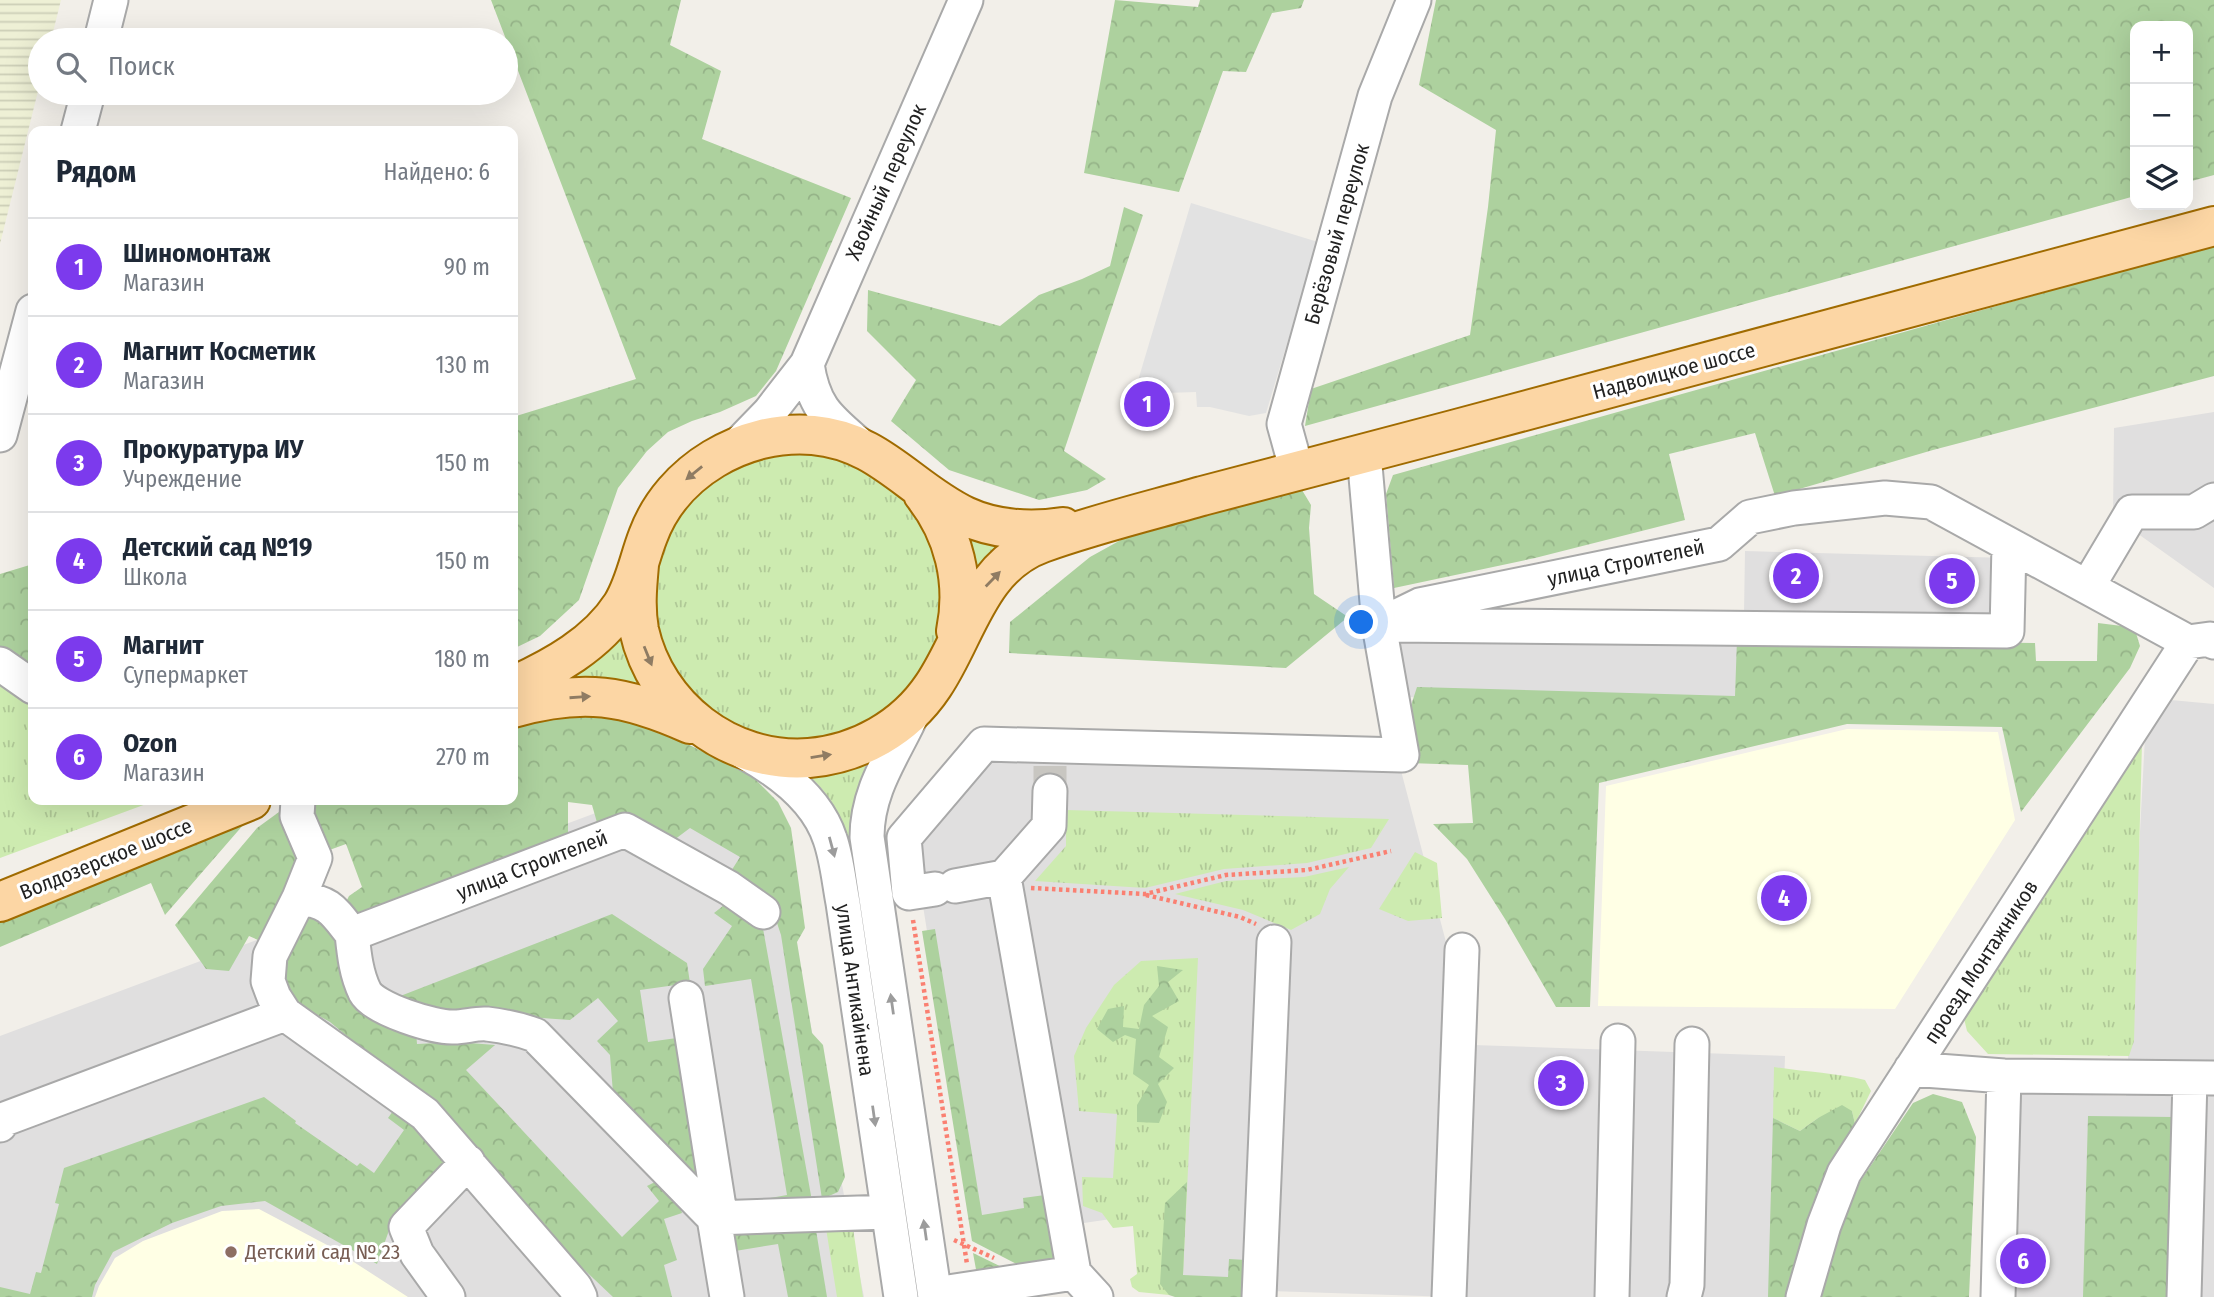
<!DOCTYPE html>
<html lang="ru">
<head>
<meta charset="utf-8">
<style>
	body { margin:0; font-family:"Fira Sans Condensed",sans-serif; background:#f2f2f3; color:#1f2937 }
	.controls { position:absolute; right:21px; top:21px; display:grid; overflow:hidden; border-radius:14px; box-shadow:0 7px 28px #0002 }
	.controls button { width:63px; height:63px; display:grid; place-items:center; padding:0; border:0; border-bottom:2px solid #e0e1e3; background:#fff; color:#1f2937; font:35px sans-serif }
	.you { position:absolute; left:1362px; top:623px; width:24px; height:24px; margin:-18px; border:5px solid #fff; border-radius:50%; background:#1a73e8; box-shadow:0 0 0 10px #1a73e833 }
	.badge { display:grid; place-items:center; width:46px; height:46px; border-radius:50%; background:#7c3aed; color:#fff; font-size:23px; font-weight:700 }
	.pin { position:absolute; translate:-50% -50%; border:4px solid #fff; box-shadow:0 2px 7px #0006 }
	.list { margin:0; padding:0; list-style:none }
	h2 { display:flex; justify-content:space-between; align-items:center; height:91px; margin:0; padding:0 28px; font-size:30px }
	h2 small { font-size:23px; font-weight:400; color:#747a83 }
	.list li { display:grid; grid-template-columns:46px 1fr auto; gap:21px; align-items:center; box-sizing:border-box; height:98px; padding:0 28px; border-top:2px solid #e0e1e3 }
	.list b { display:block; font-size:26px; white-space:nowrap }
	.list p { margin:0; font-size:23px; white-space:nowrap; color:#747a83 }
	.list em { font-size:23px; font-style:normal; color:#747a83 }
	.icon { flex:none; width:38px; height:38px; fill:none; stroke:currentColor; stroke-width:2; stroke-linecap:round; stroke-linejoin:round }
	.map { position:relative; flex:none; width:2214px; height:1297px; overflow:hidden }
	.search { position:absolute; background:#fff; box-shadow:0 7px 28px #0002; left:28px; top:28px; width:490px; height:77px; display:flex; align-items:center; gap:18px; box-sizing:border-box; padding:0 24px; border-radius:38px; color:#747a83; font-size:26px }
	.panel { position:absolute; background:#fff; box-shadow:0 7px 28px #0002; left:28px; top:126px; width:490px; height:679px; border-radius:14px }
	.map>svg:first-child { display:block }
	.residential { fill:#e0dfdf }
	.education { fill:#ffffe5 }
	.farmland { fill:url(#farmland-rules) }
	.grass { fill:url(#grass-tufts) }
	.forest { fill:url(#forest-crowns) }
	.parking { fill:#e2e2e2 }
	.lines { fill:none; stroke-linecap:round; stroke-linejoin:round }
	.minor-tunnel { stroke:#c8c6c1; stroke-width:33; stroke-dasharray:33 17; stroke-linecap:butt }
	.minor-casing { stroke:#a9a9a9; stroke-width:37 }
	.major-casing { stroke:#a06b00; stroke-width:42 }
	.path { stroke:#fa8072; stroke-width:4.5; stroke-dasharray:3.5 3.5; stroke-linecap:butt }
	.minor { stroke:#fff; stroke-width:33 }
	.major { stroke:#fcd6a4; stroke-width:38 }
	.oneway { fill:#8f7c63 }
	.oneway2 { fill:#9c9c9c }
	.education-dot { fill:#8d6e63; stroke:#fff; stroke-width:2.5 }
	.labels { text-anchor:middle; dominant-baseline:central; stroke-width:6; stroke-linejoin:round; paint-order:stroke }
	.street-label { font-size:21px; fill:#222; stroke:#fff }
	.education-label { font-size:21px; fill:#785e54; stroke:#fff; text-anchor:start }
</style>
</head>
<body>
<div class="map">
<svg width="2214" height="1297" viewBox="0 0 2214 1297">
	<defs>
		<pattern id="farmland-rules" width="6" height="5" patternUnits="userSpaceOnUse" patternTransform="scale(1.75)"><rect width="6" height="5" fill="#eef0d5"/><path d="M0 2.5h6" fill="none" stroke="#ccceb7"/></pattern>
		<pattern id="grass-tufts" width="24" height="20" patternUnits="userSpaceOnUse" patternTransform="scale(1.75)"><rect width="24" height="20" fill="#cdebb0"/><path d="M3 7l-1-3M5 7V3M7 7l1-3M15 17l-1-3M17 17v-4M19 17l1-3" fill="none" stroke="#b0c997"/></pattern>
		<pattern id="forest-crowns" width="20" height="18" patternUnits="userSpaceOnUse" patternTransform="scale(1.75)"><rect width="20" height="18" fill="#add19e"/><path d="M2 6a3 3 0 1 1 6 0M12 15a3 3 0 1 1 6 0" fill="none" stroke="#95b388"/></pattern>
	</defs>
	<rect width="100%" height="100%" fill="#f2efe9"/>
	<path class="residential" d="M2214,412v176l-101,-72 1,-88z
		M1745,551l264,7 -11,95 -248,48 -350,-4v-79l344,-5z
		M2160,699l54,5v593h-231l3,-205 140,4 20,-378z
		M1006,734l388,10 79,301 312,11 -8,241h-324l-277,-9 3,-79 -203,30 -63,-396z
		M657,790l122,73 85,434h-864v-261z"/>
	<path class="education" d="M1847,729l151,3 17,88 -120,189 -297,-3 8,-220z
		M259,1209l70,37 79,51h-313l4,-11 16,-28 28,-17 79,-30z"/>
	<path class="farmland" d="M0,0h61l-10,40h-11v43l-40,161z"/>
	<path class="grass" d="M650 596a147 147 0 1 1 294 0a147 147 0 1 1-294 0Z
		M952,525l61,12 -45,43z
		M620,622l42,74h-149z
		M0,678l33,27v95h124l-157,58z
		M2142,743l-8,298 -5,15 -141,-2 -21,-23 -5,-21z
		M870,756c-24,55 -17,75 -9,132h-7c-9,-53 -8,-83 -53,-119z
		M1066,810l323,9 -18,29 -64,15 -83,6 -79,19 -110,-7 31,-35z
		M1415,852l22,11 5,55 -34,3 -29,-12z
		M1349,867l-19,22 -10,25 -29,16 -48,-20 -68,-16 51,-13 78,-4z
		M1198,958l-15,317 -14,20 -30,-3 -7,-5 -2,-8 7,-5 -4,-48 -20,2 -11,-15 -19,-7 -1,-29 31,1 4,-64 -38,-3 -5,-55 12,-28 28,-43 27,-24z
		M1774,1067c31,5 61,6 91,13l6,11 -16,33 -3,-13 -34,7 -18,13 -27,-13z
		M824,1216l29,12 10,69h-26z"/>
	<path class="forest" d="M491,0h190l-11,45 51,26 -19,68 149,59 -75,173 -20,25 -36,16 -28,9 -24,11 -21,19 -29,37 -39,112 -39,36 -27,13v-232l123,-38z
		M1115,0l83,7 2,-7h104l-3,8 -29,5 -26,59 -23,-1 -44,121 -95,-19z
		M1436,0h778v175l-26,7v-156h-53v170l-830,230 6,-37 159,-54 18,-128 8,-77 -77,-45z
		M1124,207l19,8 -79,236 42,28 -19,11 -48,10 -90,-30 -58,-49 25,-41 -49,-49 1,-41 132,36 39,-31 43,-16 28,-13z
		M2214,245v131l-281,74 -158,46 -20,-63 -86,21 16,66 -150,38 -141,30 -8,-94 7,-19z
		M1302,490l9,15 -2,23 5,66 34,23 -62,51 -277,-15 1,-31 80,-65 38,-21z
		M33,564v111l-33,-27v-74z
		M2098,623l24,3 14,7 4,13 -10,22 -109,144 -19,-85 -155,-3 -248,59 -9,224h-34l-51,-88 -38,-60 -34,-35 40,-1 -5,-58 -60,-2 -3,-39 12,-37 318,9 2,-57 298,4 1,18h61z
		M513,709l119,2 51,31 68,33 27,27 13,26 14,100 -8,14 15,91 11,12 22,132 -7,15 -16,7 -41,-264 -10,-30 -43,-29 12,-19 -50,-29 -16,12 -76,-14 -6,-21 -24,-3v38l-212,78 -11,-14 4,-8 13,-9 -16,-43 -22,8 -14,-52h203z
		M279,812l24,43 -36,89 -18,-8 -20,35 -23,-2 -31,-44 82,-97z
		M244,824l-79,91 -14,-32 -151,64v-35z
		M733,898l29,25 50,278 -70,2 45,-8 -36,-216 -46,7 -2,-17 29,-43 -18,-13z
		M317,913l10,6 17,35 72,77 1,13 40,-2 38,3 -29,25 156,167 37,-36 -12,-15 8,-4 19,1 8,30 -18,6 13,41 -13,5 8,32h-59l-38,-36 -120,-135 -125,-104 -34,-19 -8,-11 -7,-19 18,-53z
		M612,914l75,49 3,20 -50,7 8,52 36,-5 24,161 -95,-105 -3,-38 -13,-14 21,-20 -20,-23 -28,22 -171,-12 -9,-8z
		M935,929l47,286 42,-7 -1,-10 22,-3 11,53 -1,11 -29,10 -54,-28 -50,-310z
		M1157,966l26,4 -15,12 11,19 -27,15 16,11 -9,30 15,11 -16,16 9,18 -8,21 -22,-1v-17l12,-20 -16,-11 3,-35 -11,-4 -12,7 -16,-13 11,-20 16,-3 -1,21 16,2 5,-24 15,-19z
		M1933,1094l29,8 14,35 -7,160h-150l6,-28 34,-86 54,-80z
		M264,1097l32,24 -1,2 62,43 3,-3 14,10 30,-43 -16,-12 5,-7 12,-1 42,52 -55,60 -15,42 -112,-63 -44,5 -49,17 -59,29 -18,33 -3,12h-92v-10l30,7 6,-22 5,1 18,-69 -4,-1 9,-35z
		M1842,1105l10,6 3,13 -23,45 -43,128h-21l5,-179 27,13 18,-13z
		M2088,1116l86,1 -5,180h-86z
		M1187,1182l-4,93 45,2 1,-18 17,1 -1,30 -4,7h-66l-6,-2 -9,-11 5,-81z
		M814,1218l13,79h-39l-10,-53 -55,9v-17z
		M973,1253l37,18 -33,4z"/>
	<path class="parking" d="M1191,203l127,39 -52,171 -17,3 -39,-9h-13l-1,-15 -62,2z"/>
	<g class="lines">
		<path class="minor-tunnel" d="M1050,791v-25"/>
		<g class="minor-casing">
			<path id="minor" d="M101,40l10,-40
				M78,131l10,-38
				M807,364c7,46 23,55 56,84
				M0,435l33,-124
				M737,446l32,-33 38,-49 159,-364
				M1297,471l-13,-47 91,-328 39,-96
				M2088,586l44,-74h62l20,-12
				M1379,625l41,-20 299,-61 31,-27 44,-9 91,-10 46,4 257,140 22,-3 4,3
				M1392,625l615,6 2,-86
				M0,664l33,23
				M914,710c-19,43 -47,78 -47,127l68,460
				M744,752c35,19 73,47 86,87 7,20 9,43 13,64l58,394
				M1004,877l70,396
				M955,886l49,-9 45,-51 1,-35
				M935,889l-26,4 -5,-55 80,-94 418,11 -23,-130 -15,-171
				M299,898c31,4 34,12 53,36l273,-104 104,58 34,24
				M352,934c2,19 4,40 13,58 9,17 70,36 89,35 11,0 22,-4 33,-3 17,2 32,5 48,11l179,183 5,-11 -33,-209
				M285,1014l140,100 150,173 5,10
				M1911,1069l93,7 210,2
				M0,1125l2,-5 283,-106 -11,-17 -6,-16 2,-25 29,-58 16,-40 -18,-42 1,-16
				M935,1294l139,-21 22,24
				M448,1297l-31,-43 -11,-27 62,-65
				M727,1297l-13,-79 174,-6
				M1259,1297l15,-355
				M1449,1297l13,-347
				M1612,1297l6,-256
				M1684,1297l3,-12 5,-241
				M1803,1297l21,-72 20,-52 344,-531
				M1998,1297l6,-221
				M2184,1297l6,-218"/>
		</g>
		<g class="major-casing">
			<path id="major" d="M923,494c31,39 43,88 33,137
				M639,565c-2,22 -4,43 0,65 17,77 90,134 170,128 49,-4 96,-30 124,-72 34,-50 45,-120 109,-143 53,-19 107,-32 160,-47 84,-22 168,-44 251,-66 254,-68 507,-136 761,-204
				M513,686c40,-18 84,-42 109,-81 13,-21 17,-46 26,-69 24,-65 96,-107 165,-101 67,6 96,54 152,81 30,14 66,16 98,11
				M513,708c70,-20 112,-13 177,16
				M0,902l251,-102"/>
		</g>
		<path class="path" d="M1031,888l114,6 81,-19 81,-5 84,-19
			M1146,895l94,22 16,7
			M913,920l54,344
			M954,1240l40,18"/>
		<use href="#minor" class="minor"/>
		<use href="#major" class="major"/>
	</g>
	<defs><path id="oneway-solid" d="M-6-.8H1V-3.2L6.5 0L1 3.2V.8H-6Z" transform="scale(1.75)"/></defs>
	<g class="oneway">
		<use href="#oneway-solid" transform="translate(694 473) rotate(141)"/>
		<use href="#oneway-solid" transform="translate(993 579) rotate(-46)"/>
		<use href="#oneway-solid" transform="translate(648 656) rotate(68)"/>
		<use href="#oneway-solid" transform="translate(580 697) rotate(-4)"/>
		<use href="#oneway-solid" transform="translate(821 756) rotate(-9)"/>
	</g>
	<g class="oneway2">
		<use href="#oneway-solid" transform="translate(832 847) rotate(75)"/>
		<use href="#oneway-solid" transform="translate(892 1004) rotate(-98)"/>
		<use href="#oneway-solid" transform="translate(874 1116) rotate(82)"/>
		<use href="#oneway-solid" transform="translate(925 1230) rotate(-98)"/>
	</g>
	<circle class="education-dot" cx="231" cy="1252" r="7"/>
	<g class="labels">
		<g class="street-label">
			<text transform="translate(886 182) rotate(-66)">Хвойный переулок</text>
			<text transform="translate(1337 234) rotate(-74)">Берёзовый переулок</text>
			<text transform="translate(1674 371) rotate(-15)">Надвоицкое шоссе</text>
			<text transform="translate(1626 563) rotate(-12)">улица Строителей</text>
			<text transform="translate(106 859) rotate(-22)">Волдозерское шоссе</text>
			<text transform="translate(532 865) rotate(-21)">улица Строителей</text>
			<text transform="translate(1981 962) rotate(-57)">проезд Монтажников</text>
			<text transform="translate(855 990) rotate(82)">улица Антикайнена</text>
		</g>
		<g class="education-label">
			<text x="245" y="1252">Детский сад № 23</text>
		</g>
	</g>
</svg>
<div class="controls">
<button>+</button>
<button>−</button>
<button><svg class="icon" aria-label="layers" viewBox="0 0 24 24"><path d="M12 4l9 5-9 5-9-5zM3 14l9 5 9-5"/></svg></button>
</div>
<div class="you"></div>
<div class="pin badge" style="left:1147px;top:404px">1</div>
<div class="pin badge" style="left:1796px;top:576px">2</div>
<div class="pin badge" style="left:1561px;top:1083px">3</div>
<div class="pin badge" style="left:1784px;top:898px">4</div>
<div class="pin badge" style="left:1952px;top:581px">5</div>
<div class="pin badge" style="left:2023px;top:1261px">6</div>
<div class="search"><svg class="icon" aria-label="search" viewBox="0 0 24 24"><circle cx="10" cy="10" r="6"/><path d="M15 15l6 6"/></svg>Поиск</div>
<section class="panel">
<h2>Рядом<small>Найдено: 6</small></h2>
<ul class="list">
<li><span class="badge">1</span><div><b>Шиномонтаж</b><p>Магазин</p></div><em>90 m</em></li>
<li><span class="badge">2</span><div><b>Магнит Косметик</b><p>Магазин</p></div><em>130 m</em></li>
<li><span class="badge">3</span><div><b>Прокуратура ИУ</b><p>Учреждение</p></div><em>150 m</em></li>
<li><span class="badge">4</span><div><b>Детский сад №19</b><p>Школа</p></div><em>150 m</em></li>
<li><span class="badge">5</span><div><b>Магнит</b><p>Супермаркет</p></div><em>180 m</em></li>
<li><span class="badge">6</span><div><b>Ozon</b><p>Магазин</p></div><em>270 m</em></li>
</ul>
</section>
</div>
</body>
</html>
